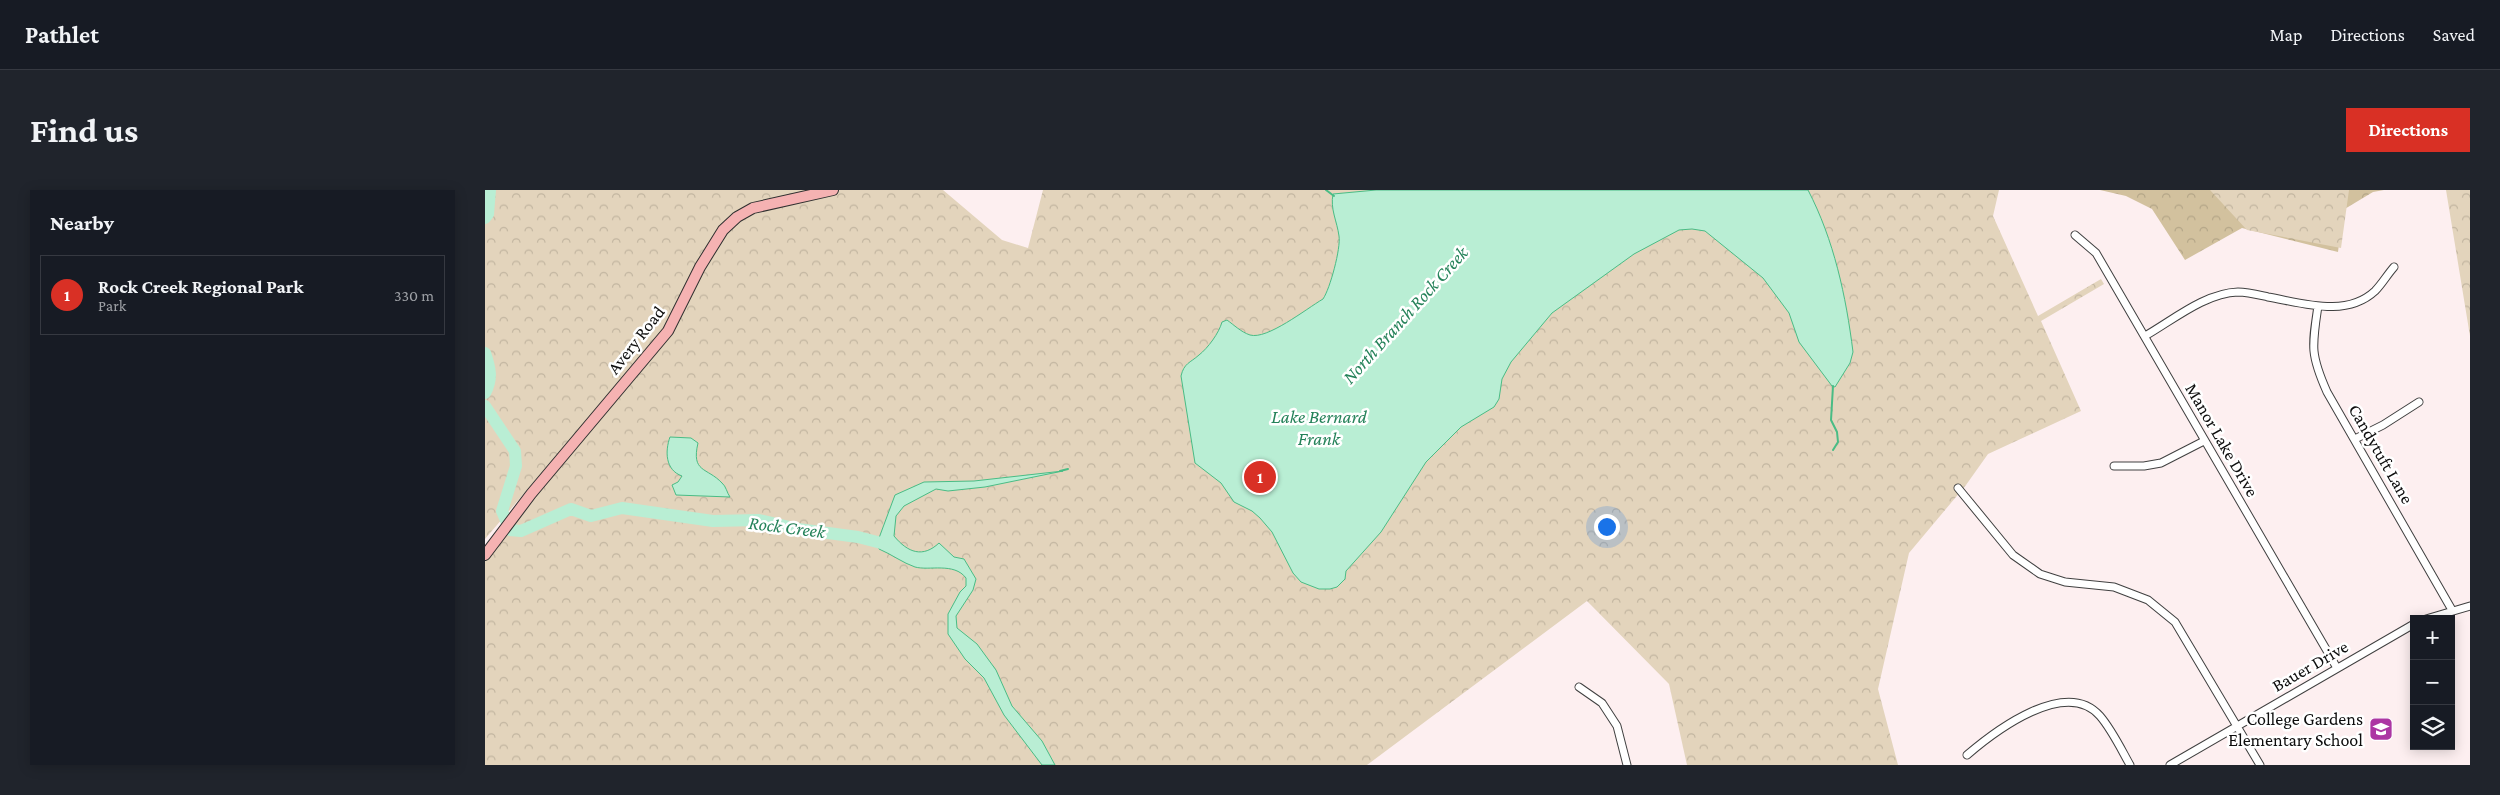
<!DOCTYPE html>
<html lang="en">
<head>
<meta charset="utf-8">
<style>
	body { margin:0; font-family:"Crimson Pro",serif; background:#20242c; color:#f1f3f6 }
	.controls { position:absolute; right:15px; bottom:15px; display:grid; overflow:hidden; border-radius:0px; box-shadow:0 2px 12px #0003 }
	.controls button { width:45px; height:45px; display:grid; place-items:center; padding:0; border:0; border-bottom:1px solid #363941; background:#171b24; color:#f1f3f6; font:25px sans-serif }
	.you { position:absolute; left:1121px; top:336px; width:18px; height:18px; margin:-12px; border:4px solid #fff; border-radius:50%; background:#1a73e8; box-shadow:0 0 0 8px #1a73e833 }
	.badge { display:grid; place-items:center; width:32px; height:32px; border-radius:50%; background:#d93025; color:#fff; font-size:16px; font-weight:700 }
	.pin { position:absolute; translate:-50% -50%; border:2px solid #fff; box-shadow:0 1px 5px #0006 }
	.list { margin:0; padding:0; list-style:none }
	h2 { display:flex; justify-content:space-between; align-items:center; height:65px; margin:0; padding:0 20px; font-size:21px }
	h2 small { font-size:16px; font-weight:400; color:#9ea1a6 }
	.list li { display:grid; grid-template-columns:32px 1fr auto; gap:15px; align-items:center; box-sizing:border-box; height:80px; margin:0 10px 10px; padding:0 10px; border:1px solid #363941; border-radius:0px }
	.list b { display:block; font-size:19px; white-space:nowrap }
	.list p { margin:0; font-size:16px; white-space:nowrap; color:#9ea1a6 }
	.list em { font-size:16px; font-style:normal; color:#9ea1a6 }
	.icon { flex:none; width:28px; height:28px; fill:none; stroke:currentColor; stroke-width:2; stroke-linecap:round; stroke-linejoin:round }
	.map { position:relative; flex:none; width:1985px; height:575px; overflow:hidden; border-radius:0px }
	header { display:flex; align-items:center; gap:30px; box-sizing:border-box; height:70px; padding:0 25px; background:#171b24; border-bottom:1px solid #363941 }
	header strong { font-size:24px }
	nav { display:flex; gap:28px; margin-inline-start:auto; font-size:18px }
	.intro { display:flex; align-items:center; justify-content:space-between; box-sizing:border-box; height:120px; padding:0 30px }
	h1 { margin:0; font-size:35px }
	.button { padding:12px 22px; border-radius:0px; background:#d93025; color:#fff; font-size:18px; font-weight:700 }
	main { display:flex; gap:30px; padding:0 30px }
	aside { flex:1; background:#171b24; border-radius:0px; box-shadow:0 2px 12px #0003 }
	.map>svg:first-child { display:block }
	.forest { fill:url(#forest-crowns) }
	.park { fill:url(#park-crowns) }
	.water { fill:#b9eed4; stroke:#49bc85 }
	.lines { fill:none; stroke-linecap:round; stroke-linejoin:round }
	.stream { stroke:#49bc85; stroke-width:2 }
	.river { stroke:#b9eed4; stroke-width:12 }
	.street-casing { stroke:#404040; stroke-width:9 }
	.secondary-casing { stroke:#2f2f2f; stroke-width:12 }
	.street { stroke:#fff; stroke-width:7 }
	.secondary { stroke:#f5b2b2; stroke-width:10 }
	.labels { text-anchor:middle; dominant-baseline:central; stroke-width:5; stroke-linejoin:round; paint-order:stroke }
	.street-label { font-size:18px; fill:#0d0d0d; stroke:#fff }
	.poi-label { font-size:18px; fill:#0d0d0d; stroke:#fff; text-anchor:end }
	.water-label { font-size:19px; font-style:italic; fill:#248259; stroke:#fff }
</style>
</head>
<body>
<header>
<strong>Pathlet</strong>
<nav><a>Map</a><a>Directions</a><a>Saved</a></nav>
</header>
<div class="intro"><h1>Find us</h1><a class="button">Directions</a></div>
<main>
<aside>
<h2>Nearby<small></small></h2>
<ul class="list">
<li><span class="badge">1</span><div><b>Rock Creek Regional Park</b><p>Park</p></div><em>330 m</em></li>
</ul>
</aside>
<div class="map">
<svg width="1985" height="575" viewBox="0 0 1985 575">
	<defs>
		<pattern id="forest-crowns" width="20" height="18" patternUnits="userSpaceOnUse" patternTransform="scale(1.25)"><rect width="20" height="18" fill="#d2c19e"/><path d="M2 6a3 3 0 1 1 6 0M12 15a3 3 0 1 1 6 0" fill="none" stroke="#b3a587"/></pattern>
		<pattern id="park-crowns" width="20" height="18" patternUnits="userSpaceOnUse" patternTransform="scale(1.25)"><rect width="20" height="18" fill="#e3d4bc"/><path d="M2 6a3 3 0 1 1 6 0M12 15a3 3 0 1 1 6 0" fill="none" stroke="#c2b5a0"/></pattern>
	</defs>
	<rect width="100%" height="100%" fill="#fdeff0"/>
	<path class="forest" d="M1615,0h284l-11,2 -30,18 -5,42 -96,-24 -57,32 -33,-51 -26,-13z"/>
	<path class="park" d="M0,0h334l-32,7 -68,30 -12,19 -41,82 -181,211z
		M355,0h103l59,50 26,8 15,-58h956l-6,26 45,100 63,-37 3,5 -63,37 40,90 -93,43 -22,31 -57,68 -31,136 20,76h-211l-18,-81 -82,-83 -220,164h-882v-212l20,-33 27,-26 137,-159 52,-100 27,-21z
		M1725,0h139l-8,58 -94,-18z
		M1961,0h24v146z"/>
	<path class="water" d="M891,0h432c26,50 38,106 45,162l-3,11 -15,24 -3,-1 -33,-44 -10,-29 -26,-35 -58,-47 -13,-2 -13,1 -45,24 -82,59 -41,49 -9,17 -3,20 -5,8 -33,20 -35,35 -45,70 -35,39 -1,8 -8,8 -7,2h-11l-18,-7 -8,-9 -21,-41 -12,-14 -8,-7 -18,-9 -13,-19 -26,-20 -14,-87c3,-13 9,-13 18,-21 9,-7 20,-22 23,-33l5,-2c7,5 14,12 23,15 17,5 56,-26 73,-36 7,-10 18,-51 16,-63 -2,-15 -9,-27 -6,-42z
		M185,247l21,1 7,5c-7,30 9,24 24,40 4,3 5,10 8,14l-54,-2 -4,-10 6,-3 4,-6c-17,-6 -17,-25 -12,-39z
		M578,281l-78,16 -37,4 -12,-2 -32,17 -8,10 -2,20c14,17 29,22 45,7l15,14 10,2 12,20 -3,11 -17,26 1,12 20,16 19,26 16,36 30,35 13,24h-13l-38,-50 -20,-37 -19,-19 -17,-25v-20l12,-22 6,-6v-8c-12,-16 -37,-7 -51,-11 -12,-4 -24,-13 -36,-18v-11l16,-43 29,-13 50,-1z"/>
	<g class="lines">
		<path class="stream" d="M841,0l8,6
			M1348,260l5,-8 -1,-10 -6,-12 2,-34
			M575,281l8,-2"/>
		<path class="river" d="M0,28l3,-4 2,-24
			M0,163c5,15 8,25 0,40
			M0,216l30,45 1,15 -14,45 8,19 11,1 50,-22 20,7 31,-8 91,13 46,-1 39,9 60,8 27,7 8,4"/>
		<g class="street-casing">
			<path id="street" d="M1590,45l21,18 241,415
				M1833,116c-6,40 -8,48 9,86l125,218
				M1660,146c28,-16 60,-43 93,-44 10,0 21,3 30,5 35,6 78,21 107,-6 7,-7 12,-16 19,-24
				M1870,249l28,-14 36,-23
				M1629,276h30l17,-3 43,-22
				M1473,298l55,67 27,19 25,8 49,5 34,13 27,22 85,143
				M1941,429l44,-13
				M1094,497l23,16 15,23 10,39
				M1482,565c28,-24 99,-78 133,-39 12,14 21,33 30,49
				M1685,575l244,-141"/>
		</g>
		<g class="secondary-casing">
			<path id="secondary" d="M0,365l46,-61 137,-163 32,-64 23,-37 14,-13 16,-9 80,-18"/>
		</g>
		<use href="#street" class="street"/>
		<use href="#secondary" class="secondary"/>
	</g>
	<defs>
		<g id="school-square" transform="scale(1.25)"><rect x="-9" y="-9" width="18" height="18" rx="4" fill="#ac36a3" stroke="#fff"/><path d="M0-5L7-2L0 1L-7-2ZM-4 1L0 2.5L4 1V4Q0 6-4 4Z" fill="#fff"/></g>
	</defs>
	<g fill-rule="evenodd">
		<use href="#school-square" x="1896" y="539"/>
	</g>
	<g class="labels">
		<g class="street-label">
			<text transform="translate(151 150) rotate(-52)">Avery Road</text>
			<text transform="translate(1737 250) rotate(60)">Manor Lake Drive</text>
			<text transform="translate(1896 264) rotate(60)">Candytuft Lane</text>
			<text transform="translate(1825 476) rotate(-30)">Bauer Drive</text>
		</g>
		<g class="poi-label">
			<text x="1878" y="529">College Gardens<tspan x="1878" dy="21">Elementary School</tspan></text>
		</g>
		<g class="water-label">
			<text transform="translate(920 125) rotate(-48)">North Branch Rock Creek</text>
			<text x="834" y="226">Lake Bernard<tspan x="834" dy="22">Frank</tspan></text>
			<text transform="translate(302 337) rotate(7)">Rock Creek</text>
		</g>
	</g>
</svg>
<div class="controls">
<button>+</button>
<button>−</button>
<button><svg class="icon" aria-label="layers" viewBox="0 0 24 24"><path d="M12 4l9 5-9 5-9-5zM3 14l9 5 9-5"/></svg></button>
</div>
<div class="you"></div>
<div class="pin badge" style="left:775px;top:287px">1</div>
</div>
</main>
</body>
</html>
